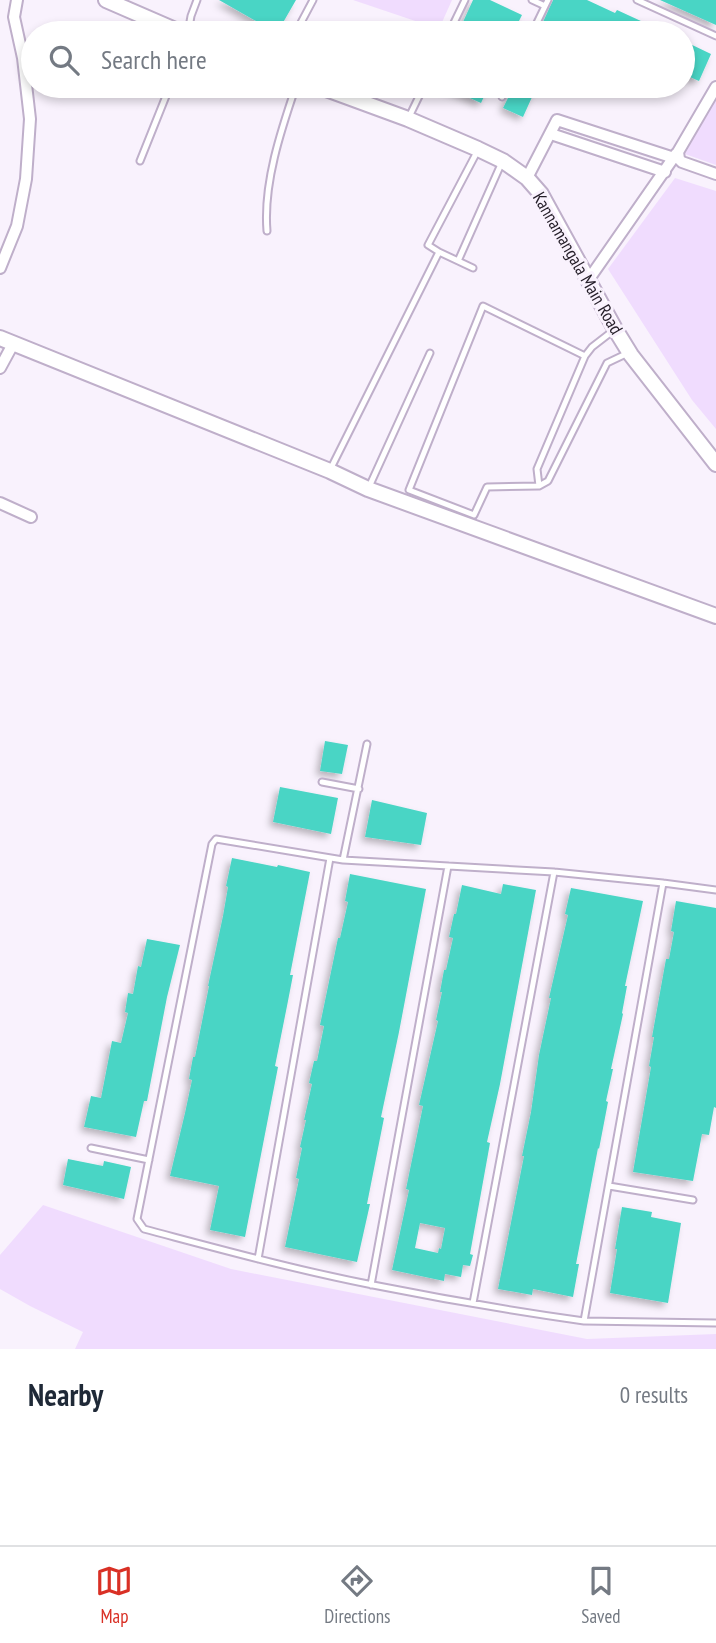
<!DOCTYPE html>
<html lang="en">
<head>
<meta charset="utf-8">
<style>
	body { margin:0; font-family:"PT Sans Narrow",sans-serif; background:#f2f2f3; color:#1f2937 }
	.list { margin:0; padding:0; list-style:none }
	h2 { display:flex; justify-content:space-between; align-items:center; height:91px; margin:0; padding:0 28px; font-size:30px }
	h2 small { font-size:23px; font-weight:400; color:#747a83 }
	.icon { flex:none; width:38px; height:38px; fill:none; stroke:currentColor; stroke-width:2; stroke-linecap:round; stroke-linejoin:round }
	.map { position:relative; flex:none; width:716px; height:1349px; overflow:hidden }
	.search { position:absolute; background:#fff; box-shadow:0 4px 10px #0003; left:21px; right:21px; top:21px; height:77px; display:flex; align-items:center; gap:18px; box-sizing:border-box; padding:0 24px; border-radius:38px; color:#747a83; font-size:26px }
	.sheet { height:196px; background:#fff }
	nav { display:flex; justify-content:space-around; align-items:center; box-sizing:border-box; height:98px; border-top:2px solid #e0e1e3; background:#fff; font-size:19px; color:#747a83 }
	nav a { display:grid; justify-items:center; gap:4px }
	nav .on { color:#d93025 }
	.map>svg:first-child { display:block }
	.green { fill:#f0dcfe }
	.building { fill:#4ad5c5; fill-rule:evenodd; filter:url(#shadow) }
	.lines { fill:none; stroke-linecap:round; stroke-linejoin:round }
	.service-casing { stroke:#bfafca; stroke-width:9 }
	.minor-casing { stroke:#bfafca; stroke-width:14 }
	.tertiary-casing { stroke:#bfafca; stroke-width:18 }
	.service { stroke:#fff; stroke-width:5 }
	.minor { stroke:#fff; stroke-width:10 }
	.tertiary { stroke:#fff; stroke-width:14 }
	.labels { text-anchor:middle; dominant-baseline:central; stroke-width:6; stroke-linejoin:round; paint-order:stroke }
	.street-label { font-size:18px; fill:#241e28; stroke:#f9f2fd }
</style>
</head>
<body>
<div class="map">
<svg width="716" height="1349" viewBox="0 0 716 1349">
	<defs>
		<filter id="shadow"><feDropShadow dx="-4" dy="4" stdDeviation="3.5" flood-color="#0004"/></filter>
	</defs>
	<rect width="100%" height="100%" fill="#f9f2fd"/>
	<path class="green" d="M353,0h99l-13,29z
		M716,98v67l-31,-11z
		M675,178l41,13v238l-24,-29 -84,-131z
		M43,1205l188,64 356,70 129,-5v15h-641l8,-17 -53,-26 -30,-17v-34z"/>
	<path class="building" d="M219,0h77l-19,33z
		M473,0h17l32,15 -9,18h-55z
		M553,0h34l28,13 2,-3 50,23h-75l-25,-11 -6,11h-23z
		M660,0h56v25z
		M686,42l25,12 -12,27 -16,-7v-25z
		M443,86h46l-8,17z
		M514,86h23l-14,31 -20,-9z
		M325,741l23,4 -6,29 -22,-3z
		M280,787l58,11 -7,36 -58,-12z
		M372,800l55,13 -6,32 -56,-8z
		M232,858l45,9 1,-2 32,7 -20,103h3l-6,31 -12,60 3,1 -33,170 -35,-7 9,-44 -49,-10 15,-63 7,-33 -3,-1 4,-22h2l14,-71h-1l15,-70 5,-29 -2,-1z
		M350,874l76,15 -27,143 -18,85 3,1 -17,86h3l-13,58 -72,-15 14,-68 -3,-1 6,-30 -2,-1 6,-27h-2l8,-36 -3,-1 5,-22h3l7,-35 -4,-1 18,-87h2l8,-36 -3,-1z
		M503,884l33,6 -36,194 -13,58 3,1 -20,111 3,1 -3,11 -7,-1 -2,12 -16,-3 -1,7 -52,-11 17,-80 -3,-1 17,-83 -4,-1 19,-84 -2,-1 6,-28h-2l4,-22h2l7,-32 -4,-1 5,-23h2l6,-29 39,9zM420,1223l25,5 -4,21 -2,-1 -1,5 -23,-5z
		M571,888l72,13 -18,85h2l-5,27 1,1 -12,55h2l-7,32 2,1 -9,47 -1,-1 -22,116h3l-6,33 -40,-8 -1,6 -34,-6 26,-133h-2l9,-44 8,-57 12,-57h-2l19,-83 -3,-1z
		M676,901l40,7v200l-2,-1 -5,28 -7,-1 -9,47 -60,-9 18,-105 -2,-1 5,-29h-2l14,-78h3l5,-27 -3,-1z
		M147,939l33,6 -13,52 -20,104h-3l-8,36 -52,-10 7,-31 10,2 11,-57 9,2 7,-30 -3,-1 3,-19 5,1 5,-28 3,1z
		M68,1159l35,7 1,-5 27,6 -7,32 -61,-14z
		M622,1207l30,5 -1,5 30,6 -13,80 -58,-10 7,-44h-2z"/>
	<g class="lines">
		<g class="service-casing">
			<path id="service" d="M532,0l13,6
				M637,0l79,36
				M296,32l17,-32
				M188,33l3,-17 6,-16
				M449,33l16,-33
				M532,33l16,-33
				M502,97l5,-11
				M408,119l16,-33
				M140,161l30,-75
				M267,231c-4,-47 14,-101 29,-145
				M458,261l44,-99
				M473,268l-34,-16 -11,-7 50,-95
				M585,356l-102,-50 -74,184 65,25 13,-28 52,-1 9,-5 59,-118 21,-10
				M331,468l108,-216
				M539,486l-2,-17 48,-113 7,-9 22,-17
				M369,487l61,-134
				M322,782l37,7
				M343,860l24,-116
				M663,883l-79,438c-71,-10 -141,-22 -211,-36 -77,-15 -153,-36 -229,-56l-7,-10 75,-375 4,-5 127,21 211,12 109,11 53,7
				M91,1148l58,12
				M609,1186l84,14
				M258,1259l72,-401
				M371,1285l77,-419
				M473,1303l81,-431
				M584,1321l132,2"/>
		</g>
		<g class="minor-casing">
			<path id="minor" d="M716,87l-38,65 1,7 3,3 34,12
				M551,134l114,38
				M527,178l30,-58 117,38
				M0,268l17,-42 9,-47 4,-60 -7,-61 -9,-41 3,-17
				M589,279l87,-125
				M0,368l13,-24
				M0,503l31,14"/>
		</g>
		<g class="tertiary-casing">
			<path id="tertiary" d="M106,0l76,33
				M318,86l90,33 70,30 25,12 24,17 14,16 74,135 16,26 85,109
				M0,338l330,133 38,18 348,127"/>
		</g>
		<use href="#service" class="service"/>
		<use href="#minor" class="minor"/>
		<use href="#tertiary" class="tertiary"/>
	</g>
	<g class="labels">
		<g class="street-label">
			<text transform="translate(578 263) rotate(60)">Kannamangala Main Road</text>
		</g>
	</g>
</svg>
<div class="search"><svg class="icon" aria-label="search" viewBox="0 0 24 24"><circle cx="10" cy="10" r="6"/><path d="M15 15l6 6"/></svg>Search here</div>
</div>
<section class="sheet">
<h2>Nearby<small>0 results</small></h2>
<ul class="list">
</ul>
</section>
<nav>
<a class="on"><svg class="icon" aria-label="map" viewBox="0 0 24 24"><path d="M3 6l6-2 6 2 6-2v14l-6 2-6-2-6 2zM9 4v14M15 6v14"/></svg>Map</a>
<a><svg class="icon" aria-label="directions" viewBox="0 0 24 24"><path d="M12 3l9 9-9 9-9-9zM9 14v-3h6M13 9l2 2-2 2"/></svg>Directions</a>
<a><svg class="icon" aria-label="saved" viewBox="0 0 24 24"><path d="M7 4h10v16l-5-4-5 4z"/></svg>Saved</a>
</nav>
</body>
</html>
